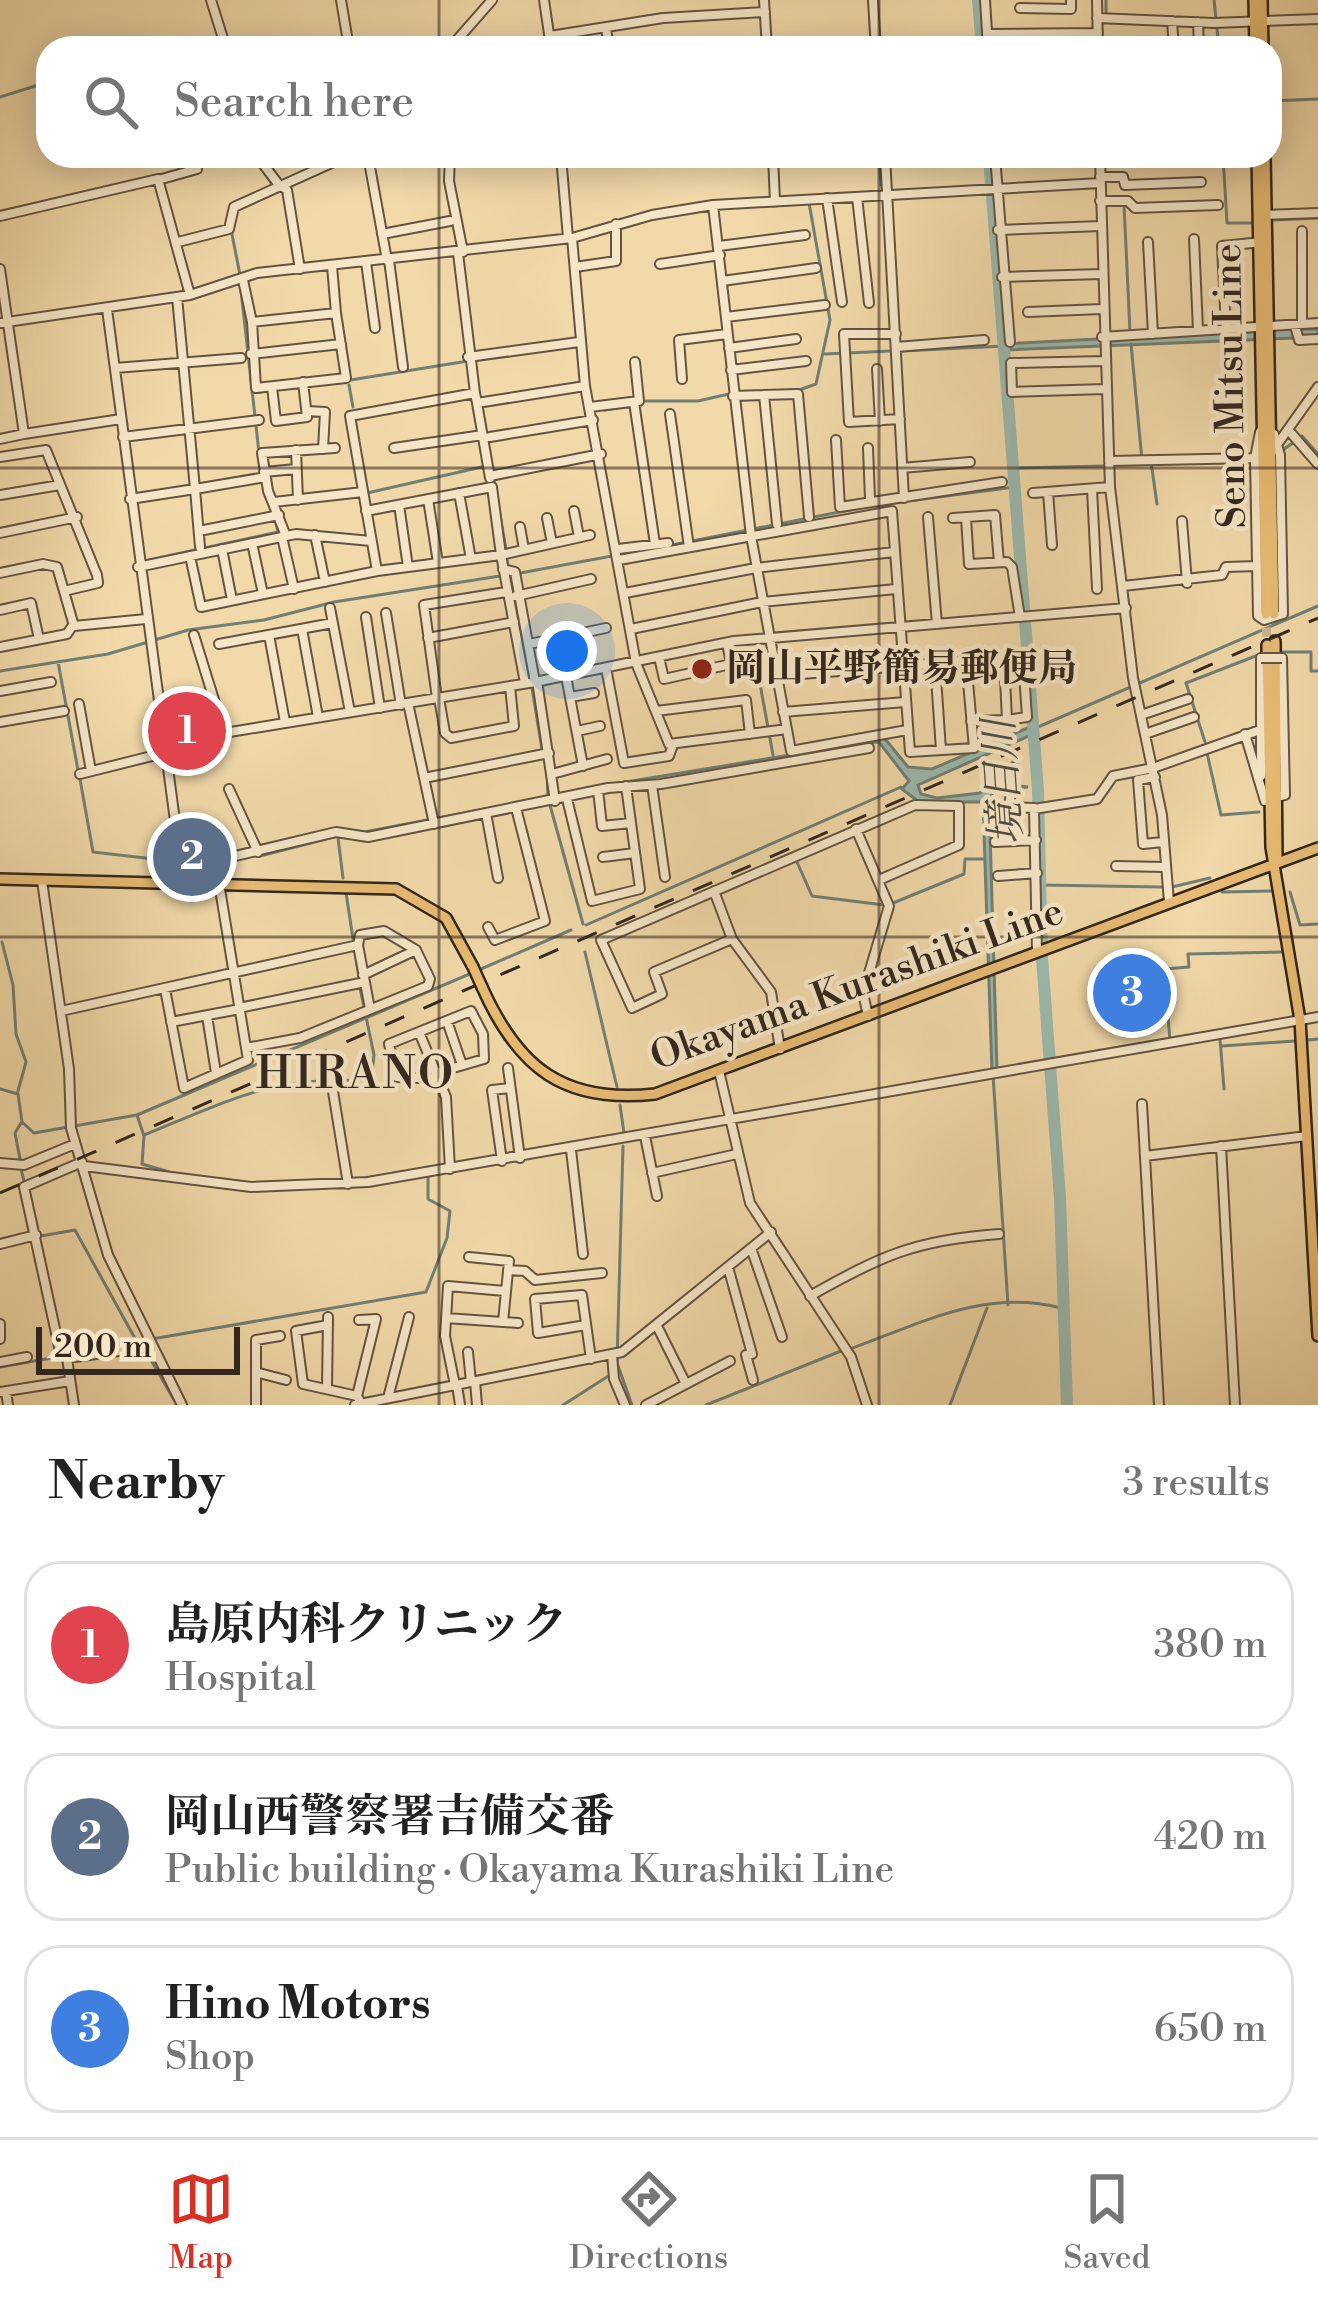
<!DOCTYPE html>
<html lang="en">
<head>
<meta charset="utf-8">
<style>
	body { margin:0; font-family:"Libre Bodoni","Noto Serif JP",serif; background:#f2f2f2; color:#222 }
	.scale { position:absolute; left:36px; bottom:30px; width:204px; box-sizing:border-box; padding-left:12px; border:6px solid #34271e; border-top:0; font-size:33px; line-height:42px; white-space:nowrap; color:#34271e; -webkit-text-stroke:9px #f6e6c7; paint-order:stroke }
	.you { position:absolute; left:567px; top:651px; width:42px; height:42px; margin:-30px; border:9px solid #fff; border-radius:50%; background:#1a73e8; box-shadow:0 0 0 18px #1a73e833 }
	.badge { display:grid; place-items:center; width:78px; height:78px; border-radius:50%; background:#d93025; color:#fff; font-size:39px; font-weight:700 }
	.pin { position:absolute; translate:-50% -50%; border:6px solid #fff; box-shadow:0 3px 12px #0006 }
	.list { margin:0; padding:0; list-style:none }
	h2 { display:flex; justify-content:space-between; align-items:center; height:156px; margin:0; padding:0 48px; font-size:51px }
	h2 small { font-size:39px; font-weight:400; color:#767676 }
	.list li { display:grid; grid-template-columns:78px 1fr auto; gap:36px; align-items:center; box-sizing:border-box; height:168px; margin:0 24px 24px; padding:0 24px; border:3px solid #e0e0e0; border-radius:36px }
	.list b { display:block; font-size:45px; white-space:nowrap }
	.list p { margin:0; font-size:39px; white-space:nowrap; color:#767676 }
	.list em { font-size:39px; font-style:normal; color:#767676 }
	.icon { flex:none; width:66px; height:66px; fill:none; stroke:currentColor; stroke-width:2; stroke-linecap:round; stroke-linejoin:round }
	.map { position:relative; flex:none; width:1318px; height:1405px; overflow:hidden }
	.search { position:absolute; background:#fff; box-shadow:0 6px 30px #0003; left:36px; right:36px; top:36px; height:132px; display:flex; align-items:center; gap:30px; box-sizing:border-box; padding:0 42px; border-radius:36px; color:#767676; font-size:45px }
	.sheet { height:732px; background:#fff }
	nav { display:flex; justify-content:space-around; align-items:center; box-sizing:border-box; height:168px; border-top:3px solid #e0e0e0; background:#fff; font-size:33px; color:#767676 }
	nav a { display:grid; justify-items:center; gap:6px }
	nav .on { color:#d93025 }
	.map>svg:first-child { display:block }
	.water { fill:#9bb9ae; stroke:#727f74; stroke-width:3 }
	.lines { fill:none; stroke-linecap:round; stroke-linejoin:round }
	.stream { stroke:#727f74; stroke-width:3 }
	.river { stroke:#9bb9ae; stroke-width:12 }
	.major-tunnel { stroke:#cbb58d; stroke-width:9; stroke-dasharray:9 4.5; stroke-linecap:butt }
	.minor-casing { stroke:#635441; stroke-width:12 }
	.major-casing { stroke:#34271e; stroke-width:14 }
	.minor { stroke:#f6e6c7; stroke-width:8 }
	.major { stroke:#e8bc74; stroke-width:9 }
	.rail { stroke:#34271e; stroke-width:3; stroke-dasharray:21 21; stroke-linecap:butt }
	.minor-bridge-casing { stroke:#635441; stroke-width:12; stroke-linecap:butt }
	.major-bridge-casing { stroke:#34271e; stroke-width:14; stroke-linecap:butt }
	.minor-bridge { stroke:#f6e6c7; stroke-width:8 }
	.major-bridge { stroke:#e8bc74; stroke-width:9 }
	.grid { fill:none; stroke:#34271e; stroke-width:3; stroke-opacity:0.55 }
	.poi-dot { fill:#8f2418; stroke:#f6e6c7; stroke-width:4.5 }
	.labels { text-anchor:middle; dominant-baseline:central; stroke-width:9; stroke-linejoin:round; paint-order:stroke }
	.street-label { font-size:39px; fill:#34271e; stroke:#f6e6c7 }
	.poi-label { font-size:39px; font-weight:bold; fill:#34271e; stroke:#f6e6c7; text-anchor:start }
	.water-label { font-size:42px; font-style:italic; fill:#4e4c42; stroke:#f6e6c7 }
	.quarter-label { font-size:45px; letter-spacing:3px; fill:#34271e; stroke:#f6e6c7 }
</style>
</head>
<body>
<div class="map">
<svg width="1318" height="1405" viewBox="0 0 1318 1405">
	<rect width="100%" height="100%" fill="#f1d9a9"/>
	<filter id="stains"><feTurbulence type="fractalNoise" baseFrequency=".00167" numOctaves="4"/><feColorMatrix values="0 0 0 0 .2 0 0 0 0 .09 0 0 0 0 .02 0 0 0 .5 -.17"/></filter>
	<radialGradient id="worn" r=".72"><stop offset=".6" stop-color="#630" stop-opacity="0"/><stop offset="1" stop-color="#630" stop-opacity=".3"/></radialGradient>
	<path class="water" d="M1291,329h27v8l-315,13v-6z
		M1032,726l1,8 -115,51 3,9 16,4 43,-5 8,-10 40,4 -33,3 -6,9 8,271 -5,2 -9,-270h-64l-17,-13 7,-8 -30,-39 -49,4 51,-12 27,33 24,2z"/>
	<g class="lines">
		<path class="stream" d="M869,0l2,48
			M1106,0v15
			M1214,0l5,48
			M558,48l-1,-9 29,-5
			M0,97l48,-15
			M1271,101l47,-2
			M879,156l2,29
			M1223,156l4,67h24
			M255,158l17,26
			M1124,205l6,127
			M1274,220l44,-2
			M231,229l9,46
			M241,290l18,163
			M467,299l3,20
			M1131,344l11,116
			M901,351l104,-5
			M825,354l66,-3
			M332,383l136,-22
			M349,385l4,22
			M478,387l8,44
			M742,392l57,-2 17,-6 14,-64 -21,-117 -36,3
			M252,393l46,-6
			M646,401h52l31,-7
			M605,410l17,-3
			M355,420l7,46
			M1283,450l19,-14 16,18
			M1151,462l6,42
			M491,464l15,85
			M1015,468l90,-2
			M367,493l119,-27
			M621,555l249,-49 145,-19
			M507,559l4,32
			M144,561l134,-29 -3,-14
			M515,574l97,-18
			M515,612l7,19
			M525,647l5,32
			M1275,652h36v19h7
			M58,662l20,108
			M756,662l17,93
			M0,671l108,-17 80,-24 76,-10 70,-18 166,-26
			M532,688l10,61
			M1031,730l287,-124
			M1205,742l-19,-59 80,-31
			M1207,753l14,62 38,-3
			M547,771l1,27 35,126
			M80,779l13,73 61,7 11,11
			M583,789l250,-41
			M359,833l132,-25
			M338,838l5,40
			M260,856l78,-20
			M797,862l15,34 72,9
			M1041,885l121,2
			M1172,887l38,-9
			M1222,892l51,-1
			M1290,892l10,33 18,-1
			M346,893l13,85
			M893,903l71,-29 1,-15h18
			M586,925l315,-138
			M2,942l11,43 3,49 10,28 -8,29
			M585,952l32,135
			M481,969l90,-39
			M1261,1023l57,-10
			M1220,1039l4,50
			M1308,1040l10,-1
			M1170,1041l-6,-72 25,-2 -1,-13 94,-2
			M1222,1046l73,-5
			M993,1075l15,230
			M0,1089l18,5 4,28 12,11 103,-18 7,21 -2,28 34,10
			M620,1105l4,28
			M137,1115l335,-142
			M665,1127l197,-35
			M144,1135c89,-36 129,-60 227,-54l3,-26 -14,-67
			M623,1146l-6,217 15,42
			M20,1159l-5,-26 6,-10
			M21,1169l21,83
			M359,1179l26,-4
			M1317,1219h1
			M41,1236l34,-6 62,112
			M49,1285l14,62 6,4 68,-9
			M850,1349c69,-25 136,-61 211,-41
			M0,1367l63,-11
			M177,1405l-37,-64 286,-49 21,-54 3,-27 -22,-12v-23
			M563,1405l47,-30
			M706,1405l135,-54
			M950,1405l37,-97"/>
		<path class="river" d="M978,0l4,48
			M989,156l49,634 4,168 18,240 7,207"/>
		<path class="major-tunnel" d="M1266,614l1,31"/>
		<g class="minor-casing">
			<path id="minor" d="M211,0l15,48
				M341,0l8,48
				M544,0l7,48
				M764,0l3,48
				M873,0l3,48
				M985,0l3,48
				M1097,0l1,48
				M1020,8l51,1v-9
				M1097,18l117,5 104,-4
				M1172,21l2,27
				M1198,22l1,26
				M606,28l3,20
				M987,34l111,-1
				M550,36l113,-18 102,-6
				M450,48l42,-48
				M257,156l22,29
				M368,156l19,104
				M450,156l-1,25 14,71
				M561,156l7,82
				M773,156l2,45
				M885,156l19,342
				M995,156l15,186
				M1100,156l10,331 23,191 29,137 7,87
				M1100,177h23l2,8 76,-3
				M158,180l39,-11 -3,-12
				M281,186l6,4 13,79
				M857,197l12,106
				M827,198l15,104
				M1100,201h28l7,7 83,-3
				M713,205l38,331 40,215 116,-21
				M1266,215l52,-2
				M0,216l158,-37 32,116
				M998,230l103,-4
				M1302,231v93
				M382,234l68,-13
				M572,238l13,148 51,277 33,81 118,-15
				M1194,239l4,91
				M178,242l51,-13 5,-22 113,-51
				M1148,242l5,92
				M719,246l86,-11
				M458,253l17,140
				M389,260l14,107
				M366,262l9,66
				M660,264l60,-9
				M332,266l4,47
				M575,267l41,-6v-37
				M0,269l24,165 97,-15
				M1002,277l100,-3
				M243,280l9,42
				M722,281l94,-13
				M107,309l76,572
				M1028,312l74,-3
				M336,313l10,65 -90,10 -4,-66z
				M726,317l99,-12
				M0,323l190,-28 67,-22 315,-35 80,-23 61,-10 387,-22
				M1295,326l4,14 19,-1
				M1226,329l-4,-83 40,-4
				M844,334l5,88 51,-3
				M844,334h52
				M1102,337l216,-14
				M896,347l88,-7
				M729,348l67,-9
				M251,354l90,-10
				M468,357l111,-15
				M1104,361l-93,2 1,29 93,-3
				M115,368l126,-10
				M877,369l3,52
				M731,370l75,-9
				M682,379l-3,-39 48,-6
				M272,387l4,34 31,-4 -4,-35
				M764,395l13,129
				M733,396l65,-2 11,123
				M634,402l21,142
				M477,403l13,75
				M590,407l49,-6 -4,-39
				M307,411l18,1 -2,37
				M670,414l19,133
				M1260,432l-5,26 3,158 6,4 19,-6 -3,-159 -6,-21
				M1291,433l27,31
				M123,437l136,-17
				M490,437l103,-17
				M0,439l24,-5
				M836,440l4,67 162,-25
				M394,448l89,-13
				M868,448l2,51
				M1274,449l44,-62
				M296,450l2,50
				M0,457l46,-7 51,125 1,8 -34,8
				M1109,461l146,-3
				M902,468l68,-6
				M264,472l32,-3
				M490,476l111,-22
				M1092,489l5,100
				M1048,492l4,53
				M459,493l12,66
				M1033,493l77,-6
				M0,495l60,-10
				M130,499l65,-10 -18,-192
				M428,499l10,64
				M274,502l89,-10
				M399,505l9,62
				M574,511l5,26
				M928,517l9,107
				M547,518l5,25
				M953,518l42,-3 4,47
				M966,518l3,46 38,-2 5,5 8,50
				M1182,521l5,62
				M520,527l4,22
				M199,531l80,-16
				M0,533l77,-16
				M315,535l10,47
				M286,536l-18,-45 -6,-38 73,-5
				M282,537l12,52
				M252,543l11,51
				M200,547l-5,-58 71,-12
				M222,549l10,51
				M618,549l50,-6
				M190,556l11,51 176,-36 124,-16 -9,-68 -126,24
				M619,560l273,-49 18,241 64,-4 -8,-88
				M138,567l158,-33 75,7
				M503,569l12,3 20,110
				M377,571l-27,-155 125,-23 2,10 108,-17
				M0,573l43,-9 14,3 17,59 72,-7
				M1123,586l99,-11 4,-8 31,-1
				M625,593l131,-25 138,-16
				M516,596l75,-17
				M330,608l20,104
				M0,610l31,-7 8,36
				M386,613l15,92
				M366,617l14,91
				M302,629l16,88
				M631,629l131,-27 134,-13
				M194,635l30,97
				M269,635l16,87
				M428,638l86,-16
				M219,644l114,-21
				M529,644l77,-16
				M0,647l67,-13 6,-9
				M659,657l5,22 67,-15 -4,-21
				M1004,658h19l4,59 -20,3
				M935,663l6,87
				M606,668l18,95 45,-7 4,-11
				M566,676l17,90
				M776,676l228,-18 3,62 -36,1
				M537,681l18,120
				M525,683l-24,-128 89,-20
				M0,691l51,-9
				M181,695l14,42
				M570,697l24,-4
				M437,698l-13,-93 82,-13
				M439,698l6,35 6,5 63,-12 -4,-40
				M408,703l26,121
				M79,704l12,67
				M656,711l90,-11 4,34
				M783,712l122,-10
				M1141,715l47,-16
				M0,722l64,-11
				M577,731l23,-5
				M1145,734l49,-17
				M1245,734l20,67
				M163,743l372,-61 199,-41 392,-33
				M1014,767l-5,40 25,1
				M80,774l84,-21
				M552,774l55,-15
				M1261,776v-118
				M1155,777l-17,3 5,64 20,-2
				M424,778l125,-25
				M652,785l13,92
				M229,789l29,63
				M598,790l4,36 29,-3
				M567,799l25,102 48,-12 -14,-103
				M1265,800l20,-5 -3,-137
				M486,813l12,65
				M856,829l33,77 -26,87 5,23
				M995,842l41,-2
				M603,857l32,-4
				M1116,866l48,1
				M998,876l39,-3
				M183,880l31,-19 122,-29 32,5 240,-49 53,-4 208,-36
				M42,881l27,188 2,59 37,127 74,150
				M714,891l18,48 39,53 9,57
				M488,927l7,13 50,-19 -29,-113
				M732,939l-78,33 8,22 -30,14 -31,-68 314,-135 44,1v39l-80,35
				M358,945l12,64
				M1037,952l-3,-143 63,-10 16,-23 40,-8 107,-38
				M363,975l53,-25
				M165,989l19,99 64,-28 -29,-177
				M239,1008l126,-26
				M61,1011l297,-66 2,-10 24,-4 32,19 14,29 -2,7 -128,52 -54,10
				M207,1016l9,57
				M447,1021l15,44
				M171,1022l69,-13
				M419,1032l27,65 4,72
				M508,1068l12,90
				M719,1071l31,132 101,154 16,48
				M436,1073l48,-14 -1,-25 -12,-23 -82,33 8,33 42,2
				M331,1079l17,105
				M1142,1104l17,301
				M645,1136l12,60
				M1221,1146l14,259
				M571,1150l12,104
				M1145,1156l162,-20
				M502,1161l-10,-71 18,-2
				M0,1163l24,2 51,-21
				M84,1166l167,21 117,-5 950,-165
				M652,1173l85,-19
				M0,1244l36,-9
				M751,1248l31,89
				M469,1257l40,4 -6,61
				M728,1267l24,87 -6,1 7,25
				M508,1270l17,1 10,9 67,-7
				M810,1296c72,-41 106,-56 189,-62
				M446,1318l72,5
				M0,1324v15
				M328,1325l-32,6 7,53 54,12 4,7
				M586,1325l-48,8 -3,-34 47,-4 9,64
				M657,1326l28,56
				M468,1352l3,30
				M612,1355l2,24 11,26
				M69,1358l-10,-11 -35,-160 58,-25
				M0,1362l27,-5
				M259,1373l27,7
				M475,1381l2,24
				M455,1385l-10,-49 3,-50 57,5
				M457,1385l3,20
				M327,1388l1,-71
				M6,1391l2,14
				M0,1392l70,-11
				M357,1396l19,-77 -17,1
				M388,1398l21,-81
				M74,1405l-7,-47 81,-11
				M256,1405v-65l24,-4
				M355,1405l267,-53 149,-120
				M646,1405l84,-44"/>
		</g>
		<g class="major-casing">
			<path id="major" d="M1254,0l1,48
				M1262,0l1,48
				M1257,156l9,458
				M1265,156l9,458
				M1275,641l2,217
				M1267,645l4,202 29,173 18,316
				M0,879l396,10 50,29 27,49
				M482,987c36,81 82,117 173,107l663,-246"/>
		</g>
		<use href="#minor" class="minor"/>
		<use href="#major" class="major"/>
		<path class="rail" d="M0,1193l1318,-575"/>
		<g class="minor-bridge-casing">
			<path id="minor-bridge" d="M1261,658h21"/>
		</g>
		<g class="major-bridge-casing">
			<path id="major-bridge" d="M473,967l9,20"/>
		</g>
		<use href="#minor-bridge" class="minor-bridge"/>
		<use href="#major-bridge" class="major-bridge"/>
	</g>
	<path class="grid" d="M439,0v48M879,0v48M439,156v1249M879,156v1249M0,468h1318M0,937h1318"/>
	<circle class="poi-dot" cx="702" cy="669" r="12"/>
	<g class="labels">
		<g class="street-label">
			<text transform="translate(1231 386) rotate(-91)">Seno Mitsu Line</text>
			<text transform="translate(857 985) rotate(-20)">Okayama Kurashiki Line</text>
		</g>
		<g class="poi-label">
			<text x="726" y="669">岡山平野簡易郵便局</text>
		</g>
		<g class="water-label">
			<text transform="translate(1004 782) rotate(-94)">境目川</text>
		</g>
		<g class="quarter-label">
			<text x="356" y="1074">HIRANO</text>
		</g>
	</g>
	<rect width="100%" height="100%" filter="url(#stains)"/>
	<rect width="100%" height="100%" fill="url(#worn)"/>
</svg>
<div class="scale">200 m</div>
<div class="you"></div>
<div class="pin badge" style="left:187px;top:731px;background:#e0444e">1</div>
<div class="pin badge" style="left:192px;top:857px;background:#5c6f8a">2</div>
<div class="pin badge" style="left:1132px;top:993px;background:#3f7fe0">3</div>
<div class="search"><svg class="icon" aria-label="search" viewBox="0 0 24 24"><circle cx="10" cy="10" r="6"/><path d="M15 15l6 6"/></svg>Search here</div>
</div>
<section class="sheet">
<h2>Nearby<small>3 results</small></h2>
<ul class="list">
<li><span class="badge" style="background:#e0444e">1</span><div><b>島原内科クリニック</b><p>Hospital</p></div><em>380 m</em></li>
<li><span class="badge" style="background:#5c6f8a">2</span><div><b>岡山西警察署吉備交番</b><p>Public building · Okayama Kurashiki Line</p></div><em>420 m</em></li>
<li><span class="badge" style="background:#3f7fe0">3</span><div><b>Hino Motors</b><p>Shop</p></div><em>650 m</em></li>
</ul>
</section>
<nav>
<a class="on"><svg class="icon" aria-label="map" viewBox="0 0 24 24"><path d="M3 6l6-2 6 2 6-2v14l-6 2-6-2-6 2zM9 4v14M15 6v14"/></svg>Map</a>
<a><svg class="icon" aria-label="directions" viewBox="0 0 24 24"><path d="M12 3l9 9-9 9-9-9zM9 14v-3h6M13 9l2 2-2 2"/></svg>Directions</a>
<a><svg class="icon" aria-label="saved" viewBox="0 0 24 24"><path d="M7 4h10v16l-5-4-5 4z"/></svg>Saved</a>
</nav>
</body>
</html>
